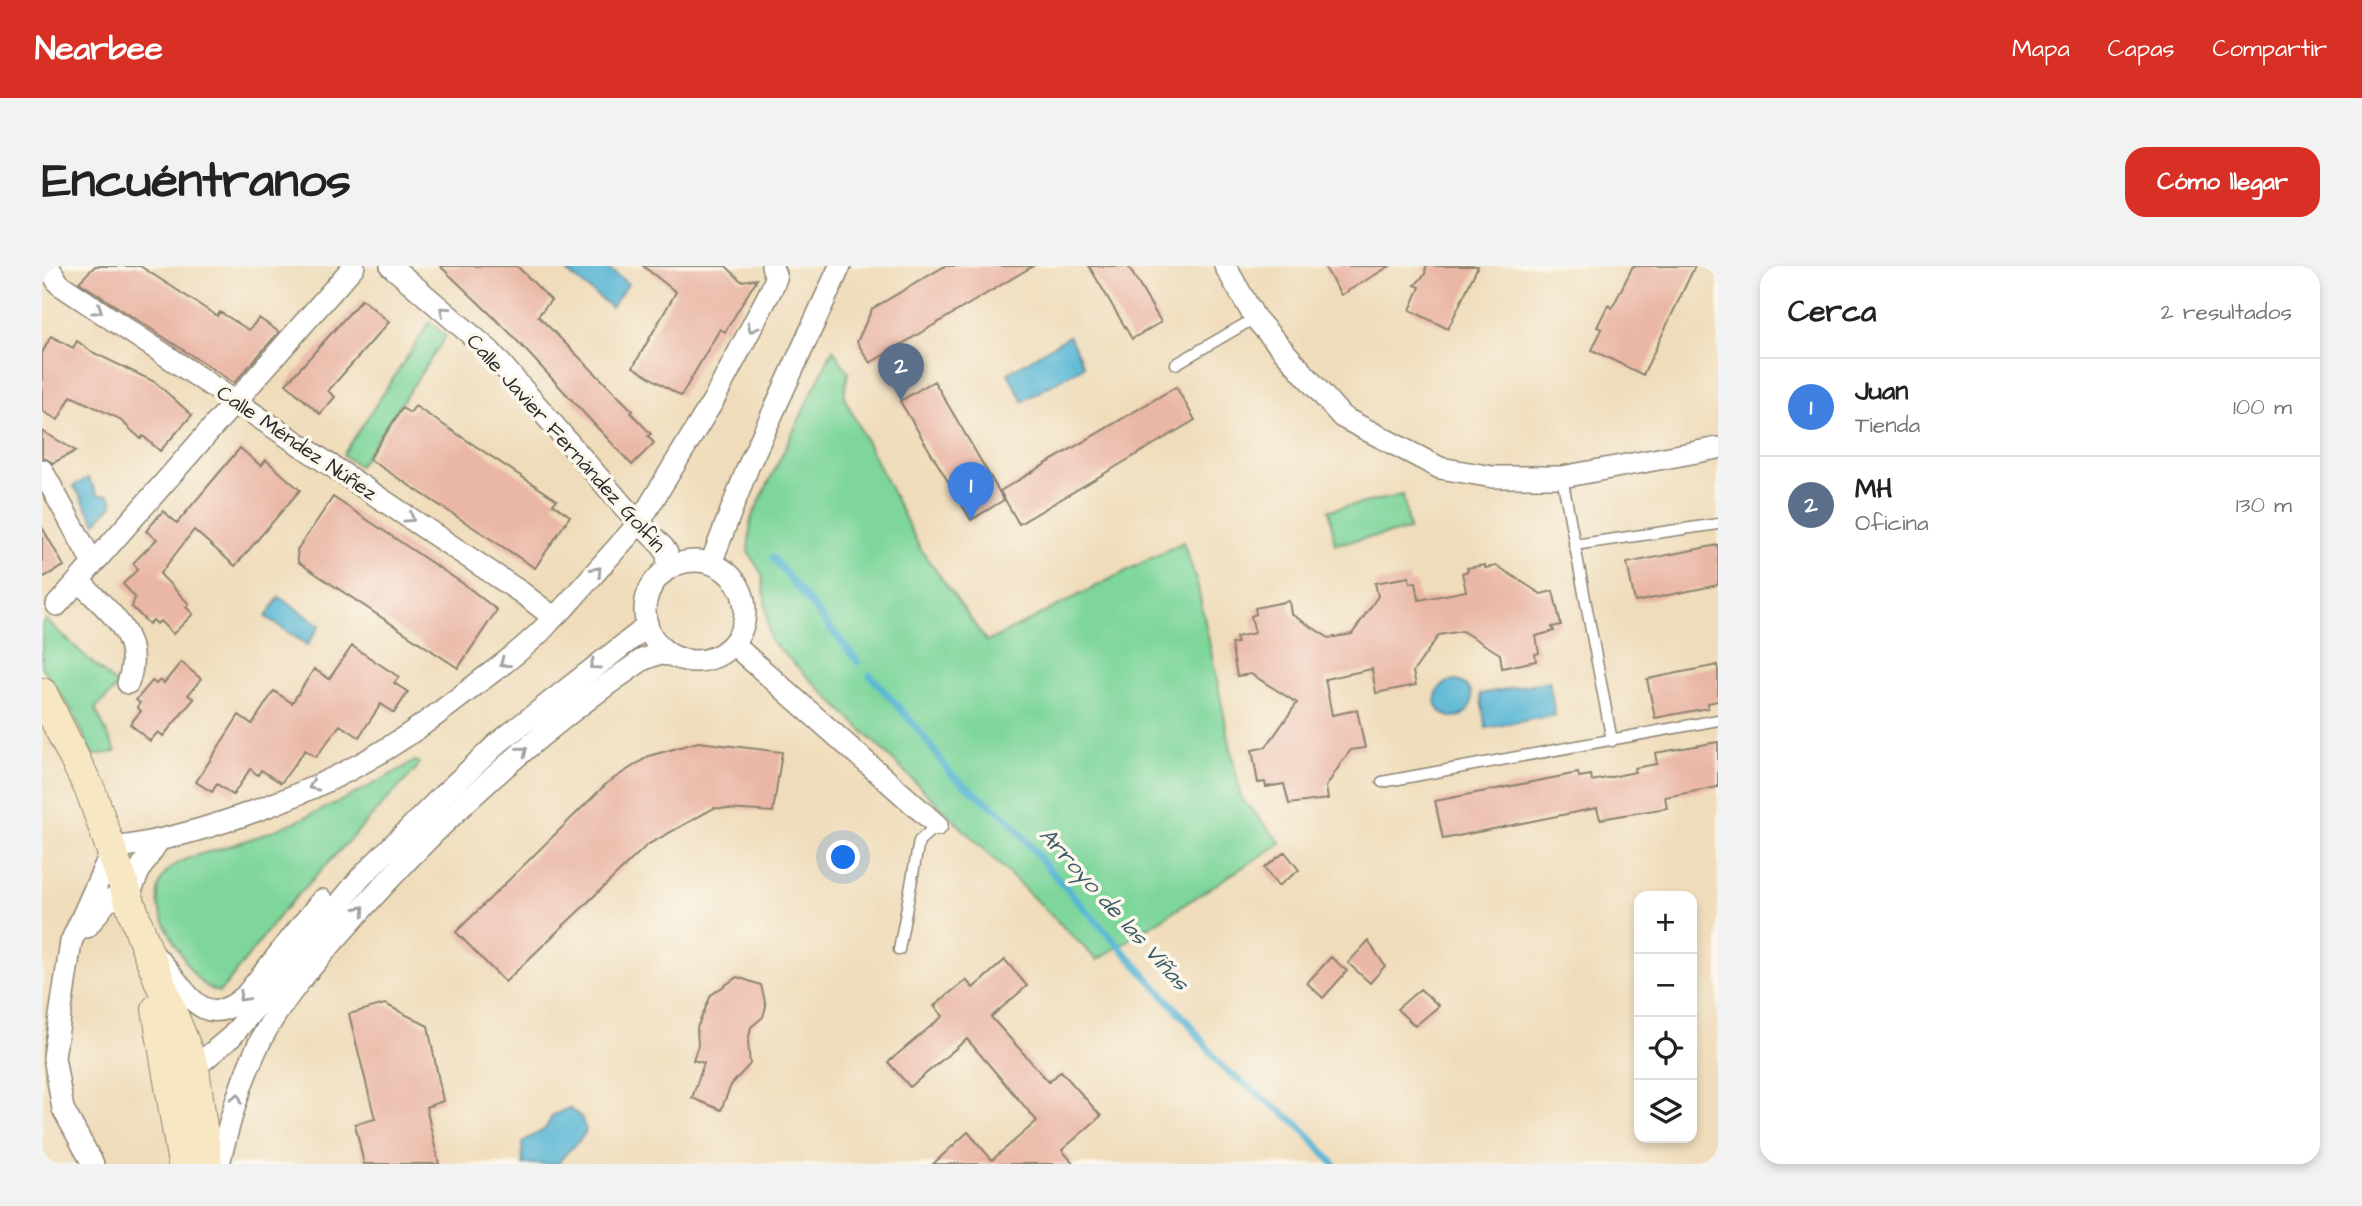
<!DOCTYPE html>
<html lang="es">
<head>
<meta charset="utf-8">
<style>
	body { margin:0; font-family:"Architects Daughter",sans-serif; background:#f2f2f2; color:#222 }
	.controls { position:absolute; right:21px; bottom:21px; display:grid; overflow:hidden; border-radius:14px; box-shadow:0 4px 10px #0003 }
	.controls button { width:63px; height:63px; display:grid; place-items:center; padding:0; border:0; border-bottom:2px solid #e0e0e0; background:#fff; color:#222; font:35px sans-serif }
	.you { position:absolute; left:802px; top:592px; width:24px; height:24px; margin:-18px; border:5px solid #fff; border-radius:50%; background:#1a73e8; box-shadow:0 0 0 10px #1a73e833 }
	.badge { display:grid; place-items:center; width:46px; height:46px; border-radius:50%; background:#d93025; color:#fff; font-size:23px; font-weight:700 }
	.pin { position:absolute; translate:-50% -58px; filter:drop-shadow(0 2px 4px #0008) }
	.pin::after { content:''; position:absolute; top:37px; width:24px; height:21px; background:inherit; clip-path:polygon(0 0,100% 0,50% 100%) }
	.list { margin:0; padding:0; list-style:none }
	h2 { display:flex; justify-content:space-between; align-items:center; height:91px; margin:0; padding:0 28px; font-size:30px }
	h2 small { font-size:23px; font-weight:400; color:#767676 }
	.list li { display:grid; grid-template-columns:46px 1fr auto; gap:21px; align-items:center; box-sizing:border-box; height:98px; padding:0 28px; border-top:2px solid #e0e0e0 }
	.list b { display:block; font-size:26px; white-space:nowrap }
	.list p { margin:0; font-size:23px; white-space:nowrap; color:#767676 }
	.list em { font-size:23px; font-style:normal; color:#767676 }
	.icon { flex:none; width:38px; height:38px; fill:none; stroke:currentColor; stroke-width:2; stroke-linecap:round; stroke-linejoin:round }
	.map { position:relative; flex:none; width:1676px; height:898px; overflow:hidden; border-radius:21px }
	header { display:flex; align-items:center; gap:42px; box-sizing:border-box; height:98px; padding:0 35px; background:#d93025; color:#fff }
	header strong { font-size:33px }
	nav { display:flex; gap:38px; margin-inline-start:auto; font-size:24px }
	.intro { display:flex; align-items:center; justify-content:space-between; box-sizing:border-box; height:168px; padding:0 42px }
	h1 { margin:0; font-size:49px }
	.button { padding:18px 32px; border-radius:21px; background:#d93025; color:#fff; font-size:24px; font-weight:700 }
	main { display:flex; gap:42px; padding:0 42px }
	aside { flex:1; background:#fff; border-radius:21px; box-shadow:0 4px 10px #0003 }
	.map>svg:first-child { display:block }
	.green { fill:#7ed69b; stroke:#548063; stroke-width:2 }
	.water { fill:#55b5d4; stroke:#407080; stroke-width:2 }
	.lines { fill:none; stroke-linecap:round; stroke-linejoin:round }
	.stream { stroke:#55b5d4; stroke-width:7 }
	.building { fill:#eab6a5 }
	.lane-casing { stroke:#8d8472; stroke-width:13 }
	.street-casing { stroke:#8d8472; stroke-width:24 }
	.secondary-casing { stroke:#8d8472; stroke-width:32 }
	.lane { stroke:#fff; stroke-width:10 }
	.street { stroke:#fff; stroke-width:21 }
	.secondary { stroke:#f7e8c3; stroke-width:30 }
	.oneway { stroke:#a0a0a0 }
	.labels { text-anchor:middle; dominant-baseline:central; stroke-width:7; stroke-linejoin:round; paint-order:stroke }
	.street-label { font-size:21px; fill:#2b2b2b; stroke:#fbf7ec }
	.water-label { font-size:23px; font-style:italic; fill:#3a5b66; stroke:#fbf7ec }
</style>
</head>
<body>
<header>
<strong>Nearbee</strong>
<nav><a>Mapa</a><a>Capas</a><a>Compartir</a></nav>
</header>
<div class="intro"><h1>Encuéntranos</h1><a class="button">Cómo llegar</a></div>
<main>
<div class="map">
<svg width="1676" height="898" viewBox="0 0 1676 898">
	<rect width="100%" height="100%" fill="#fbf7ec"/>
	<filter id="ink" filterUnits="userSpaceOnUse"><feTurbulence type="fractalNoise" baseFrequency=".0143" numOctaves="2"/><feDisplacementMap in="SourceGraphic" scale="14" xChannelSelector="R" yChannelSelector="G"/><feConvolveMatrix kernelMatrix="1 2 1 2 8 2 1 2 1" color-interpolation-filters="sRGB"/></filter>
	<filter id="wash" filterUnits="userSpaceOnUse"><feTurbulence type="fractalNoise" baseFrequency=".00686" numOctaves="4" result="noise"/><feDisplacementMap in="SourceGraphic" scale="28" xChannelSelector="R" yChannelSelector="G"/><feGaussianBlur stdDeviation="1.57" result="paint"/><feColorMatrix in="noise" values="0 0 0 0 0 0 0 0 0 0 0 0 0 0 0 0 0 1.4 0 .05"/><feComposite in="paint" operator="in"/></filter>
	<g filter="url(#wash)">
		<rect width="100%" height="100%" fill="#efdcba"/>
		<path class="green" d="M388,56l16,14 -87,130 -16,-11z
			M791,83l15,23 -4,25 76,151 67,94 196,-100 14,41 44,215 40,45 -184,117 -327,-320 -8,-66 -14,-22 3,-33z
			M1361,229l6,35 -74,14 -6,-34z
			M4,354l72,66 -23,23 21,43 -23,3 -22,-46 -29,-42v-43z
			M373,495l4,2 -2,5 -135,144 -56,73 -7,7c-22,-4 -34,-32 -45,-50 -10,-19 -24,-44 -11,-65 12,-19 37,-22 56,-28 69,-20 134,-52 196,-88z"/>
		<path class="water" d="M518,0h45l23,18 -17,23z
			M1027,70l15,30 -61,35 -15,-28z
			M46,212l10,17h10l4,4v6l-16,18 -22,-37z
			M237,331l41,28 -13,20 -41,-28z
			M1507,415l6,34 -69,13 -6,-34z
			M1394 433a18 18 0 1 1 36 0a18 18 0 1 1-36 0Z
			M527,842l12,9 5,14c-9,16 -20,18 -28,33h-35l-1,-22 23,-13 8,-14z"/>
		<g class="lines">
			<path class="stream" d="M731,292l85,104
				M828,409l47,53 34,46 57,44 39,49 140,154 35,46 76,57 36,40"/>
		</g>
		<g id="blocks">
			<path class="building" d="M53,0h45l77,50 3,-4 29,18 10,-12 20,14 -45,51 -155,-101z
				M398,0h77l34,34 -13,16 95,95 -2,2 20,21 -3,2 6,7 -22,22 -124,-134z
				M601,0h83l15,15 16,-2 -32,53 -5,-3 -39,67 -48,-29 43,-75z
				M903,0h88l-163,97 -13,-21 15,-33z
				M1047,0h39l33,56 -29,17z
				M1282,0h66l-49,29z
				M1384,0h52l-30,63 -38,-19 10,-23 -5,-2 10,-11z
				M1591,0h62l-52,109 -51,-25 10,-21 -5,-2 11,-22 4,3z
				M320,33l27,23 -61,69 7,6 -15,17 -34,-30z
				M9,70l22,12 4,-7 15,11 63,30 37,33 -32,36 -17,-15 -2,3 -23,-21 -47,-22 -13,24 -16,-9v-58z
				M892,115l70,119 -33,20 -71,-119z
				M1134,121l19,33 -176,104 -19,-33z
				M373,140l142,94 -4,4 17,12 -35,52 -166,-109 33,-51 8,5z
				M0,165l34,20 -23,12 -11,-6z
				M198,182l21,18 5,-6 34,30 -65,76 -41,-36 -34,44 29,30 -3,3 7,7 -20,20 -13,-13 -3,3 -4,-4 -4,4 -17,-17 3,-10 -12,-13 15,-15 -5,-6 24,-24 -11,-8 17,-20 14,12z
				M291,231l132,88 32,25 -39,58 -160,-106 -1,-12z
				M0,261l22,39 -22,12z
				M1676,279v40l-83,17 -8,-39z
				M1443,299v3l12,-2 44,28 12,-3 8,34 -9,2 2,4 -18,5 3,17 -4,1 1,7 -34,7 -2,-14 -38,-23 -23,4 -26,37 3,13 -40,8 -4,-24 -47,10 7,36 25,-5 8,38 -14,2 -8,10 -17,27 2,12 -39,5 -5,-20 -18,3 -1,-5 -7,1 -6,-33 14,-3 31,-44 -46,-29 -14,2 -6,-32 6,-1 -1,-6 19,-4 -4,-17 5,-2 -1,-6 34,-7 2,13 38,24 23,-4 26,-38 -3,-13 34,-6 1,6 6,-1 3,18 47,-9 -4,-18 6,-2 -1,-3z
				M310,380l47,31 -5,6 14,9 -14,21 -13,-9 -22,33 -19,-12 -24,32 -11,-7 -24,33 -20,-13 -3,5 -8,-6 -17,26 -16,-11 -5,8 -16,-10 43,-67 13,9 22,-33 18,12 22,-34 15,10z
				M139,396l20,17 -13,16 6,4 -31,37 -5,-4 -8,9 -20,-17 11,-13 -4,-4 3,-4 -4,-3 16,-19 4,3 4,-4 4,3z
				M1676,399v36l-10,2v5l-53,10 -8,-39z
				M656,476l84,10 -9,60 -59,-4 -67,37 -142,137 -49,-50 151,-149 42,-27z
				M1676,476v45l-53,10 2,11 -67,11 -3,-11 -154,31 -8,-38 143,-28 1,4 12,-2 1,6 43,-9 -1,-4 23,-4 -2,-11z
				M1243,586l14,18 -21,16 -14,-18z
				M1326,675l17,25 -15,17 -22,-20z
				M1289,691l16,14 -24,27 -16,-15z
				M963,694l22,26 -36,31 58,65 12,-11 40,45 -39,34 12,14h-141l35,-32 24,28 45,-39 -70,-82 -57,48 -22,-25 55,-46 -9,-10 7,-6 25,-20 7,8z
				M695,711l24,8 5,21 -3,11 -12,10 -3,15 2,22 -19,21 -10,25 -29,-12 12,-35 -11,-3 5,-15 -1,-17 14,-33z
				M1378,723l19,17 -24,20 -18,-17z
				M343,738l43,22 15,75 -17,6 13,57h-75l-9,-40 20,-5 -26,-105z"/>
		</g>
	</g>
	<g filter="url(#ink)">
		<use href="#blocks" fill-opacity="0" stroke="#8d8472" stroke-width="2"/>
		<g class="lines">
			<g class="lane-casing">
				<path id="lane" d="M1134,98l79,-46
					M1520,211l50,264
					M1532,279l144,-21
					M1340,516l336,-62
					M857,684l20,-109 18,-16"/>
			</g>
			<g class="street-casing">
				<path id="street" d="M6,0l11,18 463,309 30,23
					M349,0l99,85 135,157 38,39 4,6 1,16
					M1183,0l30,52 87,99 98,51 53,9h69l156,-29
					M0,204l51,93
					M603 345a50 50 0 1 1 100 0a50 50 0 1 1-100 0Z
					M669,297l37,-96 92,-201
					M37,315c30,32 66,54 49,102
					M15,339l297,-339
					M691,378l204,181
					M45,661l21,-27 20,-3 12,-28 17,-26
					M114,691c28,27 45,79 89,39l77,-96
					M146,811l6,-9 38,-32 129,-159 79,-79 58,-55 142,-111 7,-9
					M51,898l-30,-55 -9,-52 17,-115 42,-94c87,-11 210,-57 284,-106 30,-19 58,-41 86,-63 19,-14 37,-28 54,-44 10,-9 15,-18 26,-26l76,-86 74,-122 58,-111 5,-12 -4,-12
					M177,898c11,-45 23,-89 45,-130 22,-40 54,-75 84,-109 87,-100 185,-190 294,-265l15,-6 14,1"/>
			</g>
			<g class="secondary-casing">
				<path id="secondary" d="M0,427l49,99 50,142 53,134 13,96
					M115,743l26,155"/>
			</g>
			<use href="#lane" class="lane"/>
			<use href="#street" class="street"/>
			<use href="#secondary" class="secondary"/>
		</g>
		<defs><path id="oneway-chevron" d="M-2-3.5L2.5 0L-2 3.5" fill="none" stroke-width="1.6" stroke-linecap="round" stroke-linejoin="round" transform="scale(1.75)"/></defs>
		<g class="oneway">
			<use href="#oneway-chevron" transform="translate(56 44) rotate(34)"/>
			<use href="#oneway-chevron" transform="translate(402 45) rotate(-139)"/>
			<use href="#oneway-chevron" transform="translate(710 62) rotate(118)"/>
			<use href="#oneway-chevron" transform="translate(368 252) rotate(34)"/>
			<use href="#oneway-chevron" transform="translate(555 305) rotate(-48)"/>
			<use href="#oneway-chevron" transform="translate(462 397) rotate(142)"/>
			<use href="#oneway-chevron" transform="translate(552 399) rotate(144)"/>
			<use href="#oneway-chevron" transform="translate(481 485) rotate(-39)"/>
			<use href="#oneway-chevron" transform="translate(271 520) rotate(155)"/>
			<use href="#oneway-chevron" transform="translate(319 644) rotate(-48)"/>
			<use href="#oneway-chevron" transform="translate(201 731) rotate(134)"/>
			<use href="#oneway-chevron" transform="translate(195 832) rotate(-72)"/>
		</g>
	</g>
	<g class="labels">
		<g class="street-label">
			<text transform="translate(255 177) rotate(34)">Calle Méndez Núñez</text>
			<text transform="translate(524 177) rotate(48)">Calle Javier Fernández Golfín</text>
		</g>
		<g class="water-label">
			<text transform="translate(1072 643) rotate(48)">Arroyo de las Viñas</text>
		</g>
	</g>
</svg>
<div class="controls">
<button>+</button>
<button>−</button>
<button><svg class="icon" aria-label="locate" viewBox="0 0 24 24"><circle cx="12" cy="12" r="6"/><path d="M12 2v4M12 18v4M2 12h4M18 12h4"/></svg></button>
<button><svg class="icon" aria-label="layers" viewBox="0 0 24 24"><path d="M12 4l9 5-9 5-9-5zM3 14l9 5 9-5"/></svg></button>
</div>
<div class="you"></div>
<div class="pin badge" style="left:929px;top:254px;background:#3f7fe0">1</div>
<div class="pin badge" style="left:859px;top:135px;background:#5c6f8a">2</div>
</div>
<aside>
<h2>Cerca<small>2 resultados</small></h2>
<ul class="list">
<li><span class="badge" style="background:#3f7fe0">1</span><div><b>Juan</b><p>Tienda</p></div><em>100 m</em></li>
<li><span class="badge" style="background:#5c6f8a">2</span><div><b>MH</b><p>Oficina</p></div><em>130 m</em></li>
</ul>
</aside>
</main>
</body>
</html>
